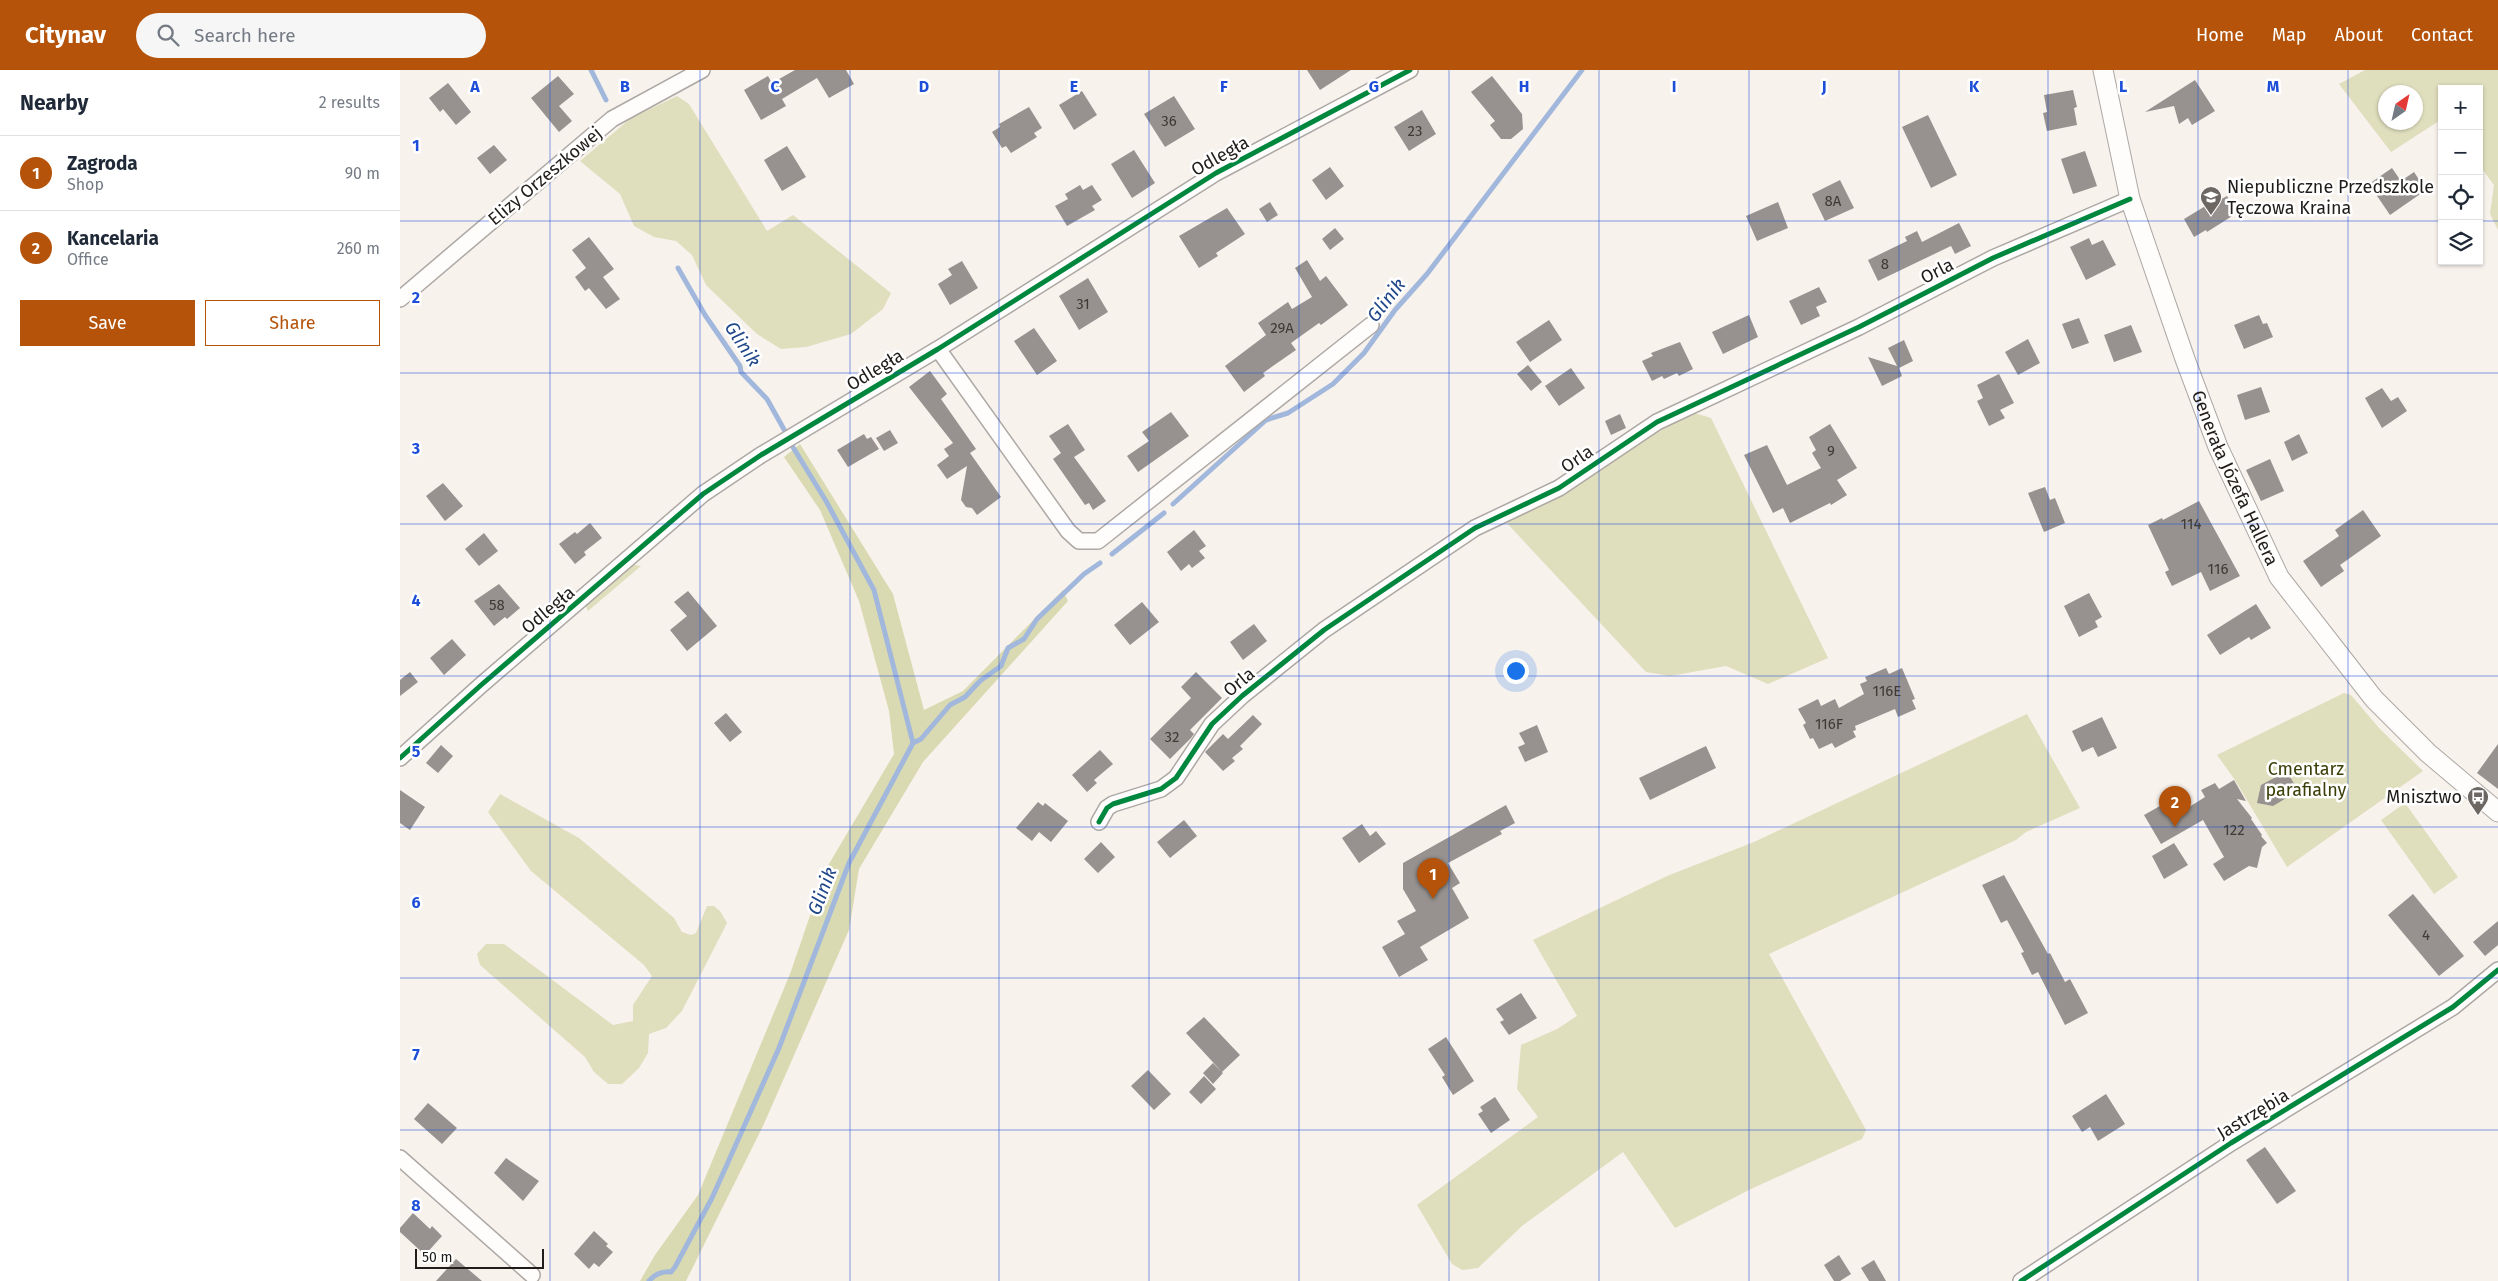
<!DOCTYPE html>
<html lang="en">
<head>
<meta charset="utf-8">
<style>
	body { margin:0; font-family:"Fira Sans",sans-serif; background:#f6f6f7; color:#1f2937 }
	.controls { position:absolute; right:15px; top:15px; display:grid; overflow:hidden; border-radius:0px; box-shadow:0 1px 4px #0004 }
	.controls button { width:45px; height:45px; display:grid; place-items:center; padding:0; border:0; border-bottom:1px solid #e0e1e3; background:#fff; color:#1f2937; font:25px sans-serif }
	.compass { position:absolute; left:1978px; top:15px; width:45px; height:45px; border-radius:50%; background:#fff; box-shadow:0 1px 4px #0004; rotate:34deg }
	.scale { position:absolute; left:15px; bottom:12px; width:129px; box-sizing:border-box; padding-left:5px; border:2px solid #201c19; border-top:0; font-size:14px; line-height:18px; white-space:nowrap; color:#201c19; -webkit-text-stroke:4px #fff; paint-order:stroke }
	.you { position:absolute; left:1115px; top:600px; width:18px; height:18px; margin:-12px; border:4px solid #fff; border-radius:50%; background:#1a73e8; box-shadow:0 0 0 8px #1a73e833 }
	.badge { display:grid; place-items:center; width:32px; height:32px; border-radius:50%; background:#b45309; color:#fff; font-size:16px; font-weight:700 }
	.pin { position:absolute; translate:-50% -41px; filter:drop-shadow(0 1px 2px #0008) }
	.pin::after { content:''; position:absolute; top:26px; width:18px; height:15px; background:inherit; clip-path:polygon(0 0,100% 0,50% 100%) }
	.list { margin:0; padding:0; list-style:none }
	h2 { display:flex; justify-content:space-between; align-items:center; height:65px; margin:0; padding:0 20px; font-size:21px }
	h2 small { font-size:16px; font-weight:400; color:#747a83 }
	.list li { display:grid; grid-template-columns:32px 1fr auto; gap:15px; align-items:center; box-sizing:border-box; height:75px; padding:0 20px; border-top:1px solid #e0e1e3 }
	.list b { display:block; font-size:19px; white-space:nowrap }
	.list p { margin:0; font-size:16px; white-space:nowrap; color:#747a83 }
	.list em { font-size:16px; font-style:normal; color:#747a83 }
	.actions { display:flex; gap:10px; padding:15px 20px }
	.actions a { flex:1; padding:11px 0; border:1px solid #b45309; border-radius:0px; text-align:center; font-size:18px; color:#b45309 }
	.actions .main { background:#b45309; color:#fff }
	.icon { flex:none; width:28px; height:28px; fill:none; stroke:currentColor; stroke-width:2; stroke-linecap:round; stroke-linejoin:round }
	.map { position:relative; flex:none; width:2098px; height:1211px; overflow:hidden }
	header { display:flex; align-items:center; gap:30px; box-sizing:border-box; height:70px; padding:0 25px; background:#b45309; color:#fff }
	header strong { font-size:24px }
	nav { display:flex; gap:28px; margin-inline-start:auto; font-size:18px }
	.search { width:350px; height:45px; background:#f6f6f7; display:flex; align-items:center; gap:12px; box-sizing:border-box; padding:0 18px; border-radius:28px; color:#747a83; font-size:19px }
	main { display:flex }
	aside { flex:1; background:#fff }
	.map>svg:first-child { display:block }
	.green { fill:#dfdebd; fill-rule:evenodd }
	.forest { fill:#dadab2 }
	.lines { fill:none; stroke-linecap:round; stroke-linejoin:round }
	.stream { stroke:#a2b7dc; stroke-width:5 }
	.building { fill:#97928f }
	.minor-casing { stroke:#ada8a4; stroke-width:18 }
	.tertiary-casing { stroke:#ada8a4; stroke-width:21 }
	.minor { stroke:#fefdfc; stroke-width:15 }
	.tertiary { stroke:#fefdfc; stroke-width:19 }
	.cycleway-casing { stroke:#fff; stroke-width:8 }
	.cycleway { stroke:#00873e; stroke-width:5 }
	.grid { fill:none; stroke:#1d4ed8; stroke-width:1; stroke-opacity:0.55 }
	.labels { text-anchor:middle; dominant-baseline:central; stroke-width:5; stroke-linejoin:round; paint-order:stroke }
	.number-label { font-size:15px; fill:#3e3a36 }
	.street-label { font-size:18px; fill:#201c19; stroke:#fff }
	.poi-label { font-size:18px; fill:#201c19; stroke:#fff; text-anchor:start }
	.park-label { font-size:18px; fill:#3c3e08; stroke:#fff }
	.water-label { font-size:19px; font-style:italic; fill:#204789; stroke:#fff }
	.grid-label { font-size:16px; text-anchor:middle; font-weight:bold; fill:#1d4ed8; stroke:#fff; stroke-width:5; stroke-linejoin:round; paint-order:stroke }
</style>
</head>
<body>
<header>
<strong>Citynav</strong>
<div class="search"><svg class="icon" aria-label="search" viewBox="0 0 24 24"><circle cx="10" cy="10" r="6"/><path d="M15 15l6 6"/></svg>Search here</div>
<nav><a>Home</a><a>Map</a><a>About</a><a>Contact</a></nav>
</header>
<main>
<aside>
<h2>Nearby<small>2 results</small></h2>
<ul class="list">
<li><span class="badge">1</span><div><b>Zagroda</b><p>Shop</p></div><em>90 m</em></li>
<li><span class="badge">2</span><div><b>Kancelaria</b><p>Office</p></div><em>260 m</em></li>
</ul>
<div class="actions"><a class="main">Save</a><a>Share</a></div>
</aside>
<div class="map">
<svg width="2098" height="1211" viewBox="0 0 2098 1211">
	<rect width="100%" height="100%" fill="#f8f2ed"/>
	<path class="green" d="M1965,0h133v160l-8,-16 4,-29 -15,-20v-76h-37v30l-51,33 -52,-68zM1986,22h30v30h-30z
		M277,26l12,8 78,127 26,-16 98,78 -8,16 -32,25 -45,13 -25,2 -24,-15 -51,-49 -14,-30 -16,-14 -22,-4 -20,-11 -14,-32 -40,-33 51,-43z
		M1291,342l20,6 117,240 -60,26 -42,-18 -56,10 -24,-4 -142,-152z
		M228,494l13,2 -53,45 -4,-9z
		M1944,623l7,2 28,33 44,43 -136,96 -52,-87 -18,-25z
		M1627,644l53,94 -54,24 -10,8 -247,114 97,176 -4,9 -109,49 -78,40 -52,-76 -101,74 -44,42 -16,2 -10,-6 -35,-59 121,-88 -21,-28 4,-44 36,-16 20,-13 -44,-76 134,-64 87,-34z
		M100,724l79,44 95,80 8,14 9,3 5,-2 11,-27h7l6,5 7,12 -45,88 -16,17 -17,6 -1,19 -9,15 -17,16h-14l-14,-12 -9,-15 -105,-92 -3,-11 9,-10h18l109,81 20,-4v-16l19,-29 -8,-11 -113,-94 -43,-59z
		M2005,733l53,74 -24,17 -53,-74z"/>
	<path class="forest" d="M400,374l93,150 31,116 39,-19 100,-101 5,11 -145,161 -64,107 -10,61 -86,196 -77,155h-46l15,-26 43,-60 92,-221 36,-105 68,-115 -5,-43 -30,-110 -39,-91 -36,-53z"/>
	<g class="lines">
		<path class="stream" d="M191,0l15,30
			M278,198l27,47 35,51 1,6 26,27 19,34
			M391,374l35,57 48,89 39,153
			M773,434l93,-84 22,-7 45,-29 31,-31 31,-43 32,-36 155,-204
			M712,484l52,-41
			M249,1211c6,-7 13,-10 22,-9l4,-5 37,-69 67,-150 70,-185 64,-120 8,-4 29,-34 15,-8 15,-16 21,-15 7,-18 16,-9 13,-20 47,-45 16,-11"/>
	</g>
	<path class="building" d="M395,0h51l8,14 -25,14 -12,-20 -35,21 4,7 -25,14 -17,-30 24,-14 4,7z
		M907,0h44l-31,20z
		M158,6l16,18 -15,12 13,15 -13,11 -28,-34z
		M1092,6l30,38 1,15 -12,10h-10l-11,-14 5,-4 -24,-29z
		M1795,10l20,31 -23,14 -4,-7 -9,6 -5,-18 -29,6z
		M48,13l23,29 -15,13 -13,-16 -3,3 -11,-14z
		M1673,20l4,17 -3,1 3,17 -30,6 -4,-18 4,-1 -3,-17z
		M682,21l15,24 -23,15 -15,-25z
		M774,26l21,33 -30,18 -21,-33z
		M629,37l13,21 -8,5 3,4 -26,16 -5,-7 -4,2 -10,-16 8,-5 -1,-3z
		M1022,40l14,24 -27,17 -15,-24z
		M1528,45l29,60 -26,13 -29,-61z
		M94,75l13,15 -17,14 -13,-16z
		M387,76l19,31 -24,14 -18,-31z
		M734,80l21,33 -23,15 -21,-34z
		M1685,81l12,35 -24,8 -12,-35z
		M930,97l14,19 -18,14 -14,-20z
		M1992,98l9,13 13,-9 12,18 -36,25 -21,-31z
		M1440,110l14,28 -29,13 -13,-27z
		M680,115l3,5 9,-5 10,15 -10,6 3,4 -28,16 -12,-20 13,-7 -3,-5z
		M1827,126l10,17 -30,19 -1,-2 -12,7 -10,-18 33,-20 1,2z
		M870,132l8,13 -11,7 -8,-13z
		M1378,132l10,26 -31,13 -11,-25z
		M827,138l18,26 -29,19 2,3 -19,12 -20,-32z
		M1559,153l12,23 -16,8 -4,-8 -73,35 -10,-21 39,-19 -2,-4 12,-6 5,11z
		M935,158l9,11 -14,11 -8,-11z
		M189,167l25,32 -11,8 17,22 -14,10 -17,-21 -4,3 -10,-14 11,-9 -14,-18z
		M1689,168l3,7 11,-5 13,25 -30,15 -16,-33z
		M907,190l13,21 6,-5 22,29 -27,20 -2,-2 -28,20 5,7 -33,23 2,3 -21,16 -19,-26 41,-31 -8,-12 30,-21 4,7 20,-12 -17,-29z
		M562,191l16,27 -28,17 -12,-21 14,-9 -4,-6z
		M688,208l20,34 -29,18 -20,-34z
		M1419,217l8,15 -11,5 4,9 -19,9 -12,-24z
		M1349,245l9,22 -35,17 -11,-22z
		M1859,245l4,9 4,-1 6,14 -29,12 -10,-24z
		M1679,248l10,25 -17,6 -10,-25z
		M1149,250l13,20 -32,22 -14,-20z
		M1731,255l11,27 -28,10 -10,-27z
		M634,258l23,33 -20,14 -23,-34z
		M1628,269l12,24 -22,12 -13,-23z
		M1504,270l9,21 -14,7 3,8 -20,10 -14,-29 29,9 -9,-18z
		M1280,272l13,27 -14,7 -2,-3 -13,6 -2,-3 -10,5 -10,-20 11,-5 -2,-3z
		M1128,295l14,17 -11,9 -14,-17z
		M1171,298l14,20 -26,18 -14,-20z
		M530,301l17,23 -6,5 35,50 -6,4 31,44 -24,18 -5,-7 -6,-1 -5,-7 6,-34 -20,13 -10,-14 12,-9 -5,-7 9,-6 -44,-56z
		M1599,304l15,29 -14,7 5,8 -16,8 -12,-25 6,-3 -6,-13z
		M1861,317l9,25 -25,8 -8,-25z
		M1982,318l9,13 7,-4 9,14 -25,17 -17,-30z
		M771,342l18,24 -51,36 -11,-16 22,-15 -7,-9z
		M1220,344l6,14 -15,7 -6,-14z
		M668,354l17,26 -11,7 32,44 -13,9 -4,-7 -4,2 -32,-46 8,-6 -12,-17z
		M1430,354l27,44 -20,12 10,15 -16,10 -1,-2 -40,20 -7,-15 -10,5 -29,-58 23,-10 20,40 34,-17 -9,-15 4,-3 -7,-13z
		M490,360l8,13 -14,8 -8,-13z
		M464,364l3,5 4,-2 8,12 -31,18 -11,-17z
		M1899,364l9,19 -16,8 -8,-19z
		M1870,389l14,32 -23,10 -15,-31z
		M43,413l20,23 -18,15 -19,-25z
		M1645,417l5,13 5,-2 10,25 -21,9 -16,-39z
		M1799,431l41,75 -30,15 -9,-19 -29,14 -7,-14 4,-2 -21,-45 14,-7 1,2z
		M1963,440l18,26 -41,29 4,6 -23,16 -18,-26 36,-25 -4,-6z
		M190,453l12,15 -18,14 2,3 -11,9 -16,-20 16,-12 2,2z
		M794,460l12,16 -7,5 6,7 -13,10 -3,-4 -8,7 -14,-19z
		M84,463l14,18 -19,15 -14,-17z
		M99,514l21,24 -13,11 -2,-2 -11,9 -20,-25z
		M288,521l29,35 -30,25 -17,-21 17,-14 -13,-14z
		M1689,523l13,24 -7,4 3,6 -19,10 -15,-31z
		M742,532l17,20 -29,23 -16,-20z
		M1856,534l15,24 -20,12 -2,-3 -29,18 -13,-20z
		M854,554l13,17 -24,19 -13,-18z
		M52,569l14,16 -22,20 -14,-17z
		M1486,598l3,6 13,-6 13,31 -3,1 4,9 -18,8 -3,-8 -40,17 1,4 -3,1 3,6 -21,11 -3,-5 -13,6 -6,-11 -3,1 -7,-14 3,-2 -8,-14 20,-10 3,7 14,-7 4,9 25,-14 -4,-10 7,-3 -2,-4z
		M10,602l8,10 -18,14v-16z
		M796,602l26,26 -32,32 4,4 -3,4 -21,21 -20,-20 41,-41 -10,-11z
		M326,643l16,19 -12,10 -16,-19z
		M853,645l9,9 -22,22 3,3 -11,9 3,3 -12,10 -18,-19 18,-18 5,5z
		M1702,647l15,31 -19,9 -5,-10 -11,5 -10,-21z
		M1137,655l11,27 -23,10 -7,-15 7,-3 -6,-11z
		M2098,674v45l-21,-16z
		M41,675l12,11 -15,17 -12,-10z
		M1306,676l10,22 -66,32 -11,-22z
		M700,680l13,14 -19,16 3,3 -10,9 -15,-17z
		M1887,701l11,20 -25,15 -16,-3 4,-18z
		M1834,710l12,21 -9,-2 15,19 -1,1 11,16 -1,1 6,7 -5,4 -5,21 -8,-2 -25,15 -11,-17 11,-7 -21,-37 -42,24 -17,-29 23,-13 8,14 30,-19 -4,-7 14,-7 4,6z
		M0,720l25,17 -15,23 -10,-7z
		M638,732l5,4 2,-3 23,18 -17,21 -12,-10 -7,9 -16,-13z
		M1106,735l9,18 -15,8 2,3 -54,29 12,20 -8,5 17,30 -49,29 8,13 -29,17 -17,-30 23,-13 -8,-13 19,-10 -13,-22v-26z
		M784,750l13,16 -27,22 -13,-16z
		M962,754l8,12 6,-5 10,13 -27,19 -17,-25z
		M701,772l14,15 -17,16 -14,-14z
		M1774,773l14,22 -24,14 -12,-23z
		M1604,805l44,79 2,-1 15,29 5,-3 18,34 -23,12 -27,-53 -6,3 -11,-22 3,-1 -17,-32 -6,3 -19,-38z
		M2013,824l51,62 -25,20 -51,-61z
		M2098,851v24l-13,11 -12,-14z
		M1121,923l16,25 -28,17 -9,-13 4,-2 -8,-11z
		M804,947l36,38 -18,17 -36,-39z
		M1046,967l28,44 -21,14 -11,-18 3,-2 -17,-26z
		M813,993l10,10 -10,11 -10,-11z
		M748,1000l23,24 -17,16 -23,-24z
		M804,1006l12,13 -15,15 -12,-12z
		M1706,1024l19,30 -27,17 -8,-14 -8,5 -10,-16z
		M1095,1027l15,23 -19,13 -13,-19 5,-3 -3,-4z
		M28,1033l29,25 -15,16 -28,-25z
		M1865,1077l31,44 -19,13 -31,-44z
		M106,1088l33,23 -16,20 -29,-28z
		M13,1143l17,16 2,-3 10,10 -17,19 -25,-23v-4z
		M194,1161l14,13 -2,2 7,6 -14,15 -5,-4 -5,6 -15,-15z
		M1439,1185l12,19 -11,7h-6l-10,-16z
		M56,1189l26,22h-46z
		M1474,1190l12,21h-17l-8,-13z"/>
	<g class="lines">
		<g class="minor-casing">
			<path id="minor" d="M0,229l212,-180 90,-49
				M538,279l130,182 11,10h19l273,-216
				M0,688l80,-72 223,-192 58,-39 177,-106 278,-176 194,-103
				M699,752l8,-14 6,-4 48,-15 15,-11 36,-54 30,-28 82,-66 151,-102 84,-40 98,-66 202,-95 134,-69 137,-59
				M0,1088l132,117
				M1621,1211l210,-138 222,-136 45,-37"/>
		</g>
		<g class="tertiary-casing">
			<g id="tertiary">
				<path id="s1" d="M1703,0l27,129 55,160 33,88 61,130 95,122 54,54 70,59"/>
			</g>
		</g>
		<use href="#minor" class="minor"/>
		<use href="#tertiary" class="tertiary"/>
		<g class="cycleway-casing">
			<path id="cycleway" d="M0,688l80,-72 223,-192 58,-39 177,-106 278,-176 194,-103
				M699,752l8,-14 6,-4 48,-15 15,-11 36,-54 30,-28 82,-66 151,-102 84,-40 98,-66 202,-95 134,-69 137,-59
				M1621,1211l210,-138 222,-136 45,-37"/>
		</g>
		<use href="#cycleway" class="cycleway"/>
	</g>
	<path class="grid" d="M150,0v1211M300,0v1211M450,0v1211M599,0v1211M749,0v1211M899,0v1211M1049,0v1211M1199,0v1211M1349,0v1211M1499,0v1211M1648,0v1211M1798,0v1211M1948,0v1211M0,151h2042M2079,151h19M0,303h2098M0,454h2098M0,606h2098M0,757h2098M0,908h2098M0,1060h2098"/>
	<defs>
		<g id="school-pin" transform="scale(1.125)"><path d="M0 17L-7.5 6A9.5 9.5 0 1 1 7.5 6Z" fill="#6c6763" stroke="#fff"/><path d="M0-5L7-2L0 1L-7-2ZM-4 1L0 2.5L4 1V4Q0 6-4 4Z" fill="#fff"/></g>
		<g id="bus-pin" transform="scale(1.125)"><path d="M0 17L-7.5 6A9.5 9.5 0 1 1 7.5 6Z" fill="#6c6763" stroke="#fff"/><path d="M-5-6H5V4H4V6H2V4H-2V6H-4V4H-5ZM-3.5-4V0h7V-4ZM-3.5 1.2v1.5H-2V1.2ZM2 1.2v1.5H3.5V1.2Z" fill="#fff"/></g>
	</defs>
	<g fill-rule="evenodd">
		<use href="#school-pin" x="1811" y="127"/>
		<use href="#bus-pin" x="2078" y="727"/>
	</g>
	<g class="labels">
		<g class="number-label">
			<text x="769" y="51">36</text>
			<text x="1015" y="61">23</text>
			<text x="1433" y="131">8A</text>
			<text x="1485" y="194">8</text>
			<text x="683" y="234">31</text>
			<text x="882" y="258">29A</text>
			<text x="1431" y="381">9</text>
			<text x="1791" y="454">114</text>
			<text x="1818" y="499">116</text>
			<text x="97" y="535">58</text>
			<text x="1487" y="621">116E</text>
			<text x="1429" y="654">116F</text>
			<text x="772" y="667">32</text>
			<text x="1834" y="760">122</text>
			<text x="2026" y="865">4</text>
		</g>
		<g class="street-label">
			<text transform="translate(820 86) rotate(-29)">Odległa</text>
			<text transform="translate(145 106) rotate(-40)">Elizy Orzeszkowej</text>
			<text transform="translate(1537 201) rotate(-27)">Orla</text>
			<text transform="translate(475 300) rotate(-31)">Odległa</text>
			<text transform="translate(1177 389) rotate(-34)">Orla</text>
			<text stroke="none"><textPath href="#s1" startOffset="430">Generała Józefa Hallera</textPath></text>
			<text transform="translate(148 540) rotate(-40)">Odległa</text>
			<text transform="translate(839 612) rotate(-39)">Orla</text>
			<text transform="translate(1853 1044) rotate(-31)">Jastrzębia</text>
		</g>
		<g class="poi-label">
			<text x="1827" y="117">Niepubliczne Przedszkole<tspan x="1827" dy="21">Tęczowa Kraina</tspan></text>
			<text x="2062" y="727" text-anchor="end">Mnisztwo</text>
		</g>
		<g class="park-label">
			<text x="1906" y="699">Cmentarz<tspan x="1906" dy="21">parafialny</tspan></text>
		</g>
		<g class="water-label">
			<text transform="translate(986 230) rotate(-52)">Glinik</text>
			<text transform="translate(343 274) rotate(57)">Glinik</text>
			<text transform="translate(422 821) rotate(-69)">Glinik</text>
		</g>
	</g>
	<g class="grid-label">
		<text x="75" y="22">A</text>
		<text x="225" y="22">B</text>
		<text x="375" y="22">C</text>
		<text x="524" y="22">D</text>
		<text x="674" y="22">E</text>
		<text x="824" y="22">F</text>
		<text x="974" y="22">G</text>
		<text x="1124" y="22">H</text>
		<text x="1274" y="22">I</text>
		<text x="1424" y="22">J</text>
		<text x="1574" y="22">K</text>
		<text x="1723" y="22">L</text>
		<text x="1873" y="22">M</text>
		<text x="16" y="81">1</text>
		<text x="16" y="233">2</text>
		<text x="16" y="384">3</text>
		<text x="16" y="536">4</text>
		<text x="16" y="687">5</text>
		<text x="16" y="838">6</text>
		<text x="16" y="990">7</text>
		<text x="16" y="1141">8</text>
	</g>
</svg>
<div class="controls">
<button>+</button>
<button>−</button>
<button><svg class="icon" aria-label="locate" viewBox="0 0 24 24"><circle cx="12" cy="12" r="6"/><path d="M12 2v4M12 18v4M2 12h4M18 12h4"/></svg></button>
<button><svg class="icon" aria-label="layers" viewBox="0 0 24 24"><path d="M12 4l9 5-9 5-9-5zM3 14l9 5 9-5"/></svg></button>
</div>
<svg class="compass" viewBox="-18 -18 36 36"><path d="M0-13l5 13h-10z" fill="#e53935"/><path d="M0 13l5-13h-10z" fill="#747a83"/></svg>
<div class="scale">50 m</div>
<div class="you"></div>
<div class="pin badge" style="left:1033px;top:829px">1</div>
<div class="pin badge" style="left:1775px;top:757px">2</div>
</div>
</main>
</body>
</html>
